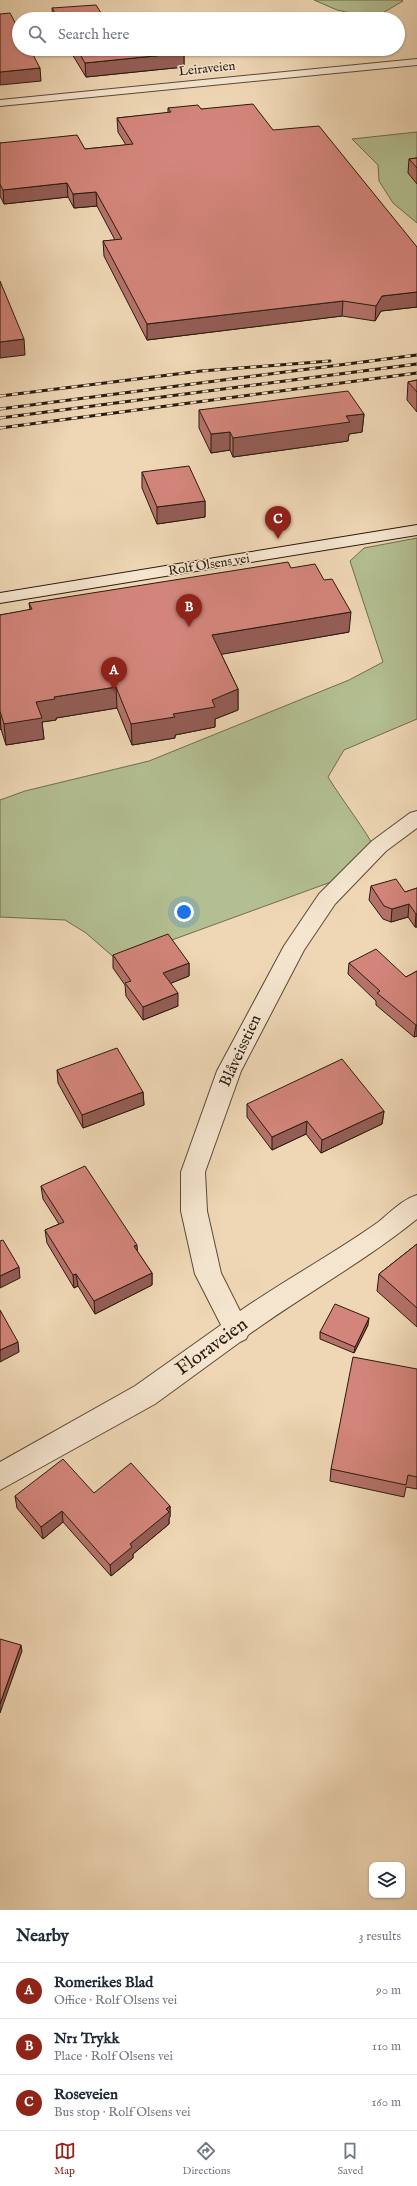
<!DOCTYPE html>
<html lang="en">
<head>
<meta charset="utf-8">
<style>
	body { margin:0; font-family:"IM FELL English",serif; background:#f2f2f3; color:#1f2937 }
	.controls { position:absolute; right:12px; bottom:12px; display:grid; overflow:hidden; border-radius:8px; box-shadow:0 1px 3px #0004 }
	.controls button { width:36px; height:36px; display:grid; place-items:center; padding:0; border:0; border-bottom:1px solid #e0e1e3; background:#fff; color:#1f2937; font:20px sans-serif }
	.you { position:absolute; left:184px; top:912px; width:14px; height:14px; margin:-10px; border:3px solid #fff; border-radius:50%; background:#1a73e8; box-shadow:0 0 0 6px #1a73e833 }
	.badge { display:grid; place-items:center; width:26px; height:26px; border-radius:50%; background:#8f2418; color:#fff; font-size:13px; font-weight:700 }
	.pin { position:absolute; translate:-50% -33px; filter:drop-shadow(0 1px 2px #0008) }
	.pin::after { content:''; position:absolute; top:21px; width:14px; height:12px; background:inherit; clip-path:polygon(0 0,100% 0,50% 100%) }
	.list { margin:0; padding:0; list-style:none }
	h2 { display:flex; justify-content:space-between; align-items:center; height:52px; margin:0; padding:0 16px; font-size:17px }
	h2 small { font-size:13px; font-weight:400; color:#747a83 }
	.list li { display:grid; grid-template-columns:26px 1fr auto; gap:12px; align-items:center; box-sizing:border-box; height:56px; padding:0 16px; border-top:1px solid #e0e1e3 }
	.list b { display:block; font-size:15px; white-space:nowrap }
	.list p { margin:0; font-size:13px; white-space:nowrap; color:#747a83 }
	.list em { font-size:13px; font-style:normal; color:#747a83 }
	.icon { flex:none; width:22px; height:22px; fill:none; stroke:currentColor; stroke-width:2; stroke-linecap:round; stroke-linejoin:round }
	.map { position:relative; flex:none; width:417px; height:1910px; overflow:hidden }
	.search { position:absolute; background:#fff; box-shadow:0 1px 3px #0004; left:12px; right:12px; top:12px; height:44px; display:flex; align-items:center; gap:10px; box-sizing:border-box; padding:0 14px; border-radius:22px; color:#747a83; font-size:15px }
	.sheet { height:220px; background:#fff }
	nav { display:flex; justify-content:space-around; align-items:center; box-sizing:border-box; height:56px; border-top:1px solid #e0e1e3; background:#fff; font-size:11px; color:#747a83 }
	nav a { display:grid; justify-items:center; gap:2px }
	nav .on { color:#8f2418 }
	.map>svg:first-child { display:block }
	.green { fill:#b3bf92; stroke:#6e6d50 }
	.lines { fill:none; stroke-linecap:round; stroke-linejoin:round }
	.minor-casing { stroke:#5a4a38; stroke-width:2 }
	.secondary-casing { stroke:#291b0e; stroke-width:2 }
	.minor { fill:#f5e5cf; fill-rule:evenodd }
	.secondary { fill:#f5e5cf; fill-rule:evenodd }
	.rail-casing { stroke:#291b0e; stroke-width:3 }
	.rail { stroke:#f5e5cf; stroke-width:2; stroke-dasharray:6; stroke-linecap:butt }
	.wall { fill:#b5726a; stroke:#291b0e }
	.shaded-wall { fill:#945d56; stroke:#291b0e }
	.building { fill:#d3857b; stroke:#291b0e }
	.labels { text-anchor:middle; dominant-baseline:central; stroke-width:3; stroke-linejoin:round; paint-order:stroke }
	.far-street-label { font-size:13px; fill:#291b0e; stroke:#f5e5cf }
	.street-label { font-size:16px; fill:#291b0e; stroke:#f5e5cf }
	.near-street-label { font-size:19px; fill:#291b0e; stroke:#f5e5cf }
</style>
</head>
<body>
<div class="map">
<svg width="417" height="1910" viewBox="0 0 417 1910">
	<rect width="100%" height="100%" fill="#efd7b5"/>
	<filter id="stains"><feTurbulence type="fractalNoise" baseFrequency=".005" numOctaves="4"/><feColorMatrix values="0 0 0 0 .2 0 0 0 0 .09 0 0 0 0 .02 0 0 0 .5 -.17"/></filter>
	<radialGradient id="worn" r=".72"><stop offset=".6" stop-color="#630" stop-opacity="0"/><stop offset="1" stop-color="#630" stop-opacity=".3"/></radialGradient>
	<path class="green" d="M314,0h87l2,1 -29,17 -37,-8z
		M417,132v91l-24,-20 -14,-22 -1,-16 -26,-26z
		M417,538v181l-73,31 -16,27c16,26 36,50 50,77l-36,24 -214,78 -3,11 -39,-34 -21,-13 -65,-3v-117l25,-9 124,-30 200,-81 34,-18 -33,-101 14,-13z"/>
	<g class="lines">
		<g class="minor-casing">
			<path id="minor" d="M417,59v6l-417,41v-6z
				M417,811v17l-31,23 -51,53 -31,46 -63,121 -36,101 2,39 14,62 19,38c45,-31 93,-57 137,-88 13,-10 24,-23 40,-28v24c-53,43 -114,76 -169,116l-2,4 -6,3 -85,62 -155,86v-28l135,-76 86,-61 -26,-51 -14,-63v-39l36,-101 67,-125 35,-52 53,-53 38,-28z"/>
		</g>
		<g class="secondary-casing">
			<path id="secondary" d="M417,525v10l-417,68v-10z"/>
		</g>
		<use href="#minor" class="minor"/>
		<use href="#secondary" class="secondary"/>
		<g class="rail-casing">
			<path id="rail" d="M0,396l201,-25 129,-10
				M0,409l417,-54
				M0,418l417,-54
				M0,428l417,-55"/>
		</g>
		<use href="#rail" class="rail"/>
	</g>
	<path class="wall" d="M52,8l53,11h-52z
		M69,49h111l4,4v14l-98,10z
		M168,108l33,1 72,21 144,117v60l-36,4 -6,10 -33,-5 -195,24 -43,-84 -1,-15 12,-1 -18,-34 -23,2 -6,-11 -64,7 -4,-8v-53l85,6 41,-4 -8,-13 -1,-14 51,-5z
		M417,158v26l-9,-11 1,-14z
		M417,380v32l-10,-12 1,-18z
		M199,410l165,4 -2,18 -13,2 -1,7 -115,16 -3,-7 -19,3 -12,-25z
		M142,472l63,29v16l-48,7 -15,-36z
		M291,568l58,64 -128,22 17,35v21l-23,9v8l-40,8v3l-43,7 -15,-37 -61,10v2l-14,2 2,17 -38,6 -5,-16 -1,1v-115l30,-5 -1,-7z
		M371,886l34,6 12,-4v39h-2l-7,-10 -17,5 -8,-3 -14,-19z
		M113,955l76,8v13l-18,7 7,23 -35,14 -17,-24 -1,-11 -12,-17z
		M349,963l57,14 11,-6v65l-3,1 -38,-32v-4l-28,-27z
		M57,1070l86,22 1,13 -61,23 -25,-45z
		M247,1104l137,7 -2,13 -61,29 -15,-19 -34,16 -25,-33z
		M41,1186l96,65 15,22v12l-57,29 -17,-28 -4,2 -27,-45 -2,-13 14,-6 -16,-25z
		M417,1244v83l-40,-36 2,-17z
		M368,1325l-14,28 -34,-14v-7z
		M417,1369v120l-11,-2 -2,10 -74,-16 1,-12z
		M94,1493l76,13v11l-1,1v6l-36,30v4l-22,18 -48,-54 -20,17 -26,-31 -2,-12z"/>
	<path class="shaded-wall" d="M184,53v14l-98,10 -1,-14z
		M40,68l1,13 -41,4v-13z
		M67,183l1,14 -64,7 -1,-14z
		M96,192l1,14 -23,2 -1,-14z
		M417,292v15l-36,4 -6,10 1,-15 6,-10z
		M343,301l-1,15 -195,24v-16z
		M24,339l1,16 -25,3v-16z
		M364,414l-2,18 -13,2 -1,7 -115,16v-19l113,-22z
		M230,432v18l-19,3v-19z
		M205,501v16l-48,7v-17z
		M351,612l-2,20 -137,24v-21z
		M116,687l1,21 -61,10v2l-14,2 2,17 -38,6 -2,-21 32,-22 18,-5z
		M238,689v21l-23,9v8l-40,8v3l-43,7 -1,-21 42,-10z
		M0,716l1,13 -1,1z
		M409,904l-1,13 -17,5 1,-13z
		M416,914h1v13h-2z
		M189,963v13l-25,10 -1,-13z
		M178,993v13l-35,14v-13z
		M416,1025h1v11l-3,1z
		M143,1092l1,13 -61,23 -1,-13z
		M384,1111l-2,13 -61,29 1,-13z
		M307,1121l-1,13 -34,16v-13z
		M137,1245l1,12 -4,-11z
		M19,1267l1,11 -20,10v-12z
		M152,1273v12l-57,29 -1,-13z
		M76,1274l2,12 -4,2 -1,-13z
		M369,1318l-1,7 -14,28 1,-6z
		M18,1342l1,10 -19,10v-12z
		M170,1506v11l-1,1v6l-36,30v4l-22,18 -1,-11 20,-21z
		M62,1511l1,11 -20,17 -2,-12z
		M21,1645l1,6 -22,62v-9z"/>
	<path class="building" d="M96,5l9,14h-46l-7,-11z
		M10,13l9,17v19h11l10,19 -40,4v-58z
		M77,49h103l4,4 -99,10z
		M253,104l20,26 46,-4 98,121v45l-35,4 -6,10 -33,-5 -196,23 -44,-83 19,-2 -26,-47 -23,2 -6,-11 -64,7 -3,-6v-41l77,-8 8,14 48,-5 -16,-26 54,-6 -3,-4 30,-3 3,4z
		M417,158v10l-8,-9z
		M0,281l24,58 -24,3z
		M417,380v12l-9,-10z
		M348,391l16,23 -18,2 4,6 -117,16 -3,-6 -19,2 -12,-24z
		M189,466l16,35 -48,6 -15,-35z
		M288,562l3,6 24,-4 9,16 8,-1 19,33 -139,23 26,54 -26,11 3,7 -42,7 2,3 -44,7 -15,-37 -62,10 1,2 -19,3 6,16 -38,6 -4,-13v-96l32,-6 -3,-6z
		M396,879l9,13 12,-4v26h-1l-7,-10 -17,5 -8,-3 -13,-20z
		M168,934l21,29 -26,10 15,20 -35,14 -18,-24 6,-2 -18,-26z
		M376,949l30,28 11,-6v54h-1l-39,-32 3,-2 -31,-28z
		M117,1048l26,44 -61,23 -25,-45z
		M342,1059l42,52 -62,29 -15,-19 -35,16 -25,-33z
		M85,1166l52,79 -3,1 18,27 -58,28 -18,-27 -3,1 -28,-45 19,-8 -23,-36z
		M3,1240l16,27 -19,9v-35z
		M417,1244v64l-38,-34z
		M335,1304l34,14 -14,29 -35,-15z
		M0,1310l18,32 -18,8z
		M353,1357l64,12v108l-9,-2 -2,10 -75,-16z
		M63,1459l31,34 37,-30 39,43 -4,3 3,3 -39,32 2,3 -22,18 -48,-54 -21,16 -26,-31z
		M0,1639l21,6 -21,59z"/>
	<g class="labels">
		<g class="far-street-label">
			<text transform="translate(207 69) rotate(-6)">Leiraveien</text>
			<text transform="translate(209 565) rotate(-9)">Rolf Olsens vei</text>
		</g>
		<g class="street-label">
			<text transform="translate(241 1051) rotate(-65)">Blåveisstien</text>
		</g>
		<g class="near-street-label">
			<text transform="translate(212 1347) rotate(-36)">Floraveien</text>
		</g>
	</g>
	<rect width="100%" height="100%" filter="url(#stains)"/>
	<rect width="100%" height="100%" fill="url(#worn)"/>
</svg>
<div class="controls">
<button><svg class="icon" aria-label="layers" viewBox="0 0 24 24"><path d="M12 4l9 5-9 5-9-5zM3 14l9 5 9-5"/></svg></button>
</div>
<div class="you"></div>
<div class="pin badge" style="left:114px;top:690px">A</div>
<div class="pin badge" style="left:189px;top:627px">B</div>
<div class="pin badge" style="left:278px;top:539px">C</div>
<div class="search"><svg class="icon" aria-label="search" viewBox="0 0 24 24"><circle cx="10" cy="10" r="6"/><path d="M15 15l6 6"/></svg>Search here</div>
</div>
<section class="sheet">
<h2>Nearby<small>3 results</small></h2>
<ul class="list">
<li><span class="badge">A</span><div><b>Romerikes Blad</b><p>Office · Rolf Olsens vei</p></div><em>90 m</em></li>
<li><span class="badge">B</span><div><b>Nr1 Trykk</b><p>Place · Rolf Olsens vei</p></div><em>110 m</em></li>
<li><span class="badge">C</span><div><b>Roseveien</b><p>Bus stop · Rolf Olsens vei</p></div><em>160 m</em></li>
</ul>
</section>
<nav>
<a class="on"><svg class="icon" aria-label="map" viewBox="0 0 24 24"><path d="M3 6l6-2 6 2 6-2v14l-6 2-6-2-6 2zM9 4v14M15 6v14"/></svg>Map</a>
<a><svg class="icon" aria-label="directions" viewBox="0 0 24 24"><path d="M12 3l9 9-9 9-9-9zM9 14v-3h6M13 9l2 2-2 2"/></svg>Directions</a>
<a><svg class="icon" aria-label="saved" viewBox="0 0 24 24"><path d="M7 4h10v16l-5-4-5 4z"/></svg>Saved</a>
</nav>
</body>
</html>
